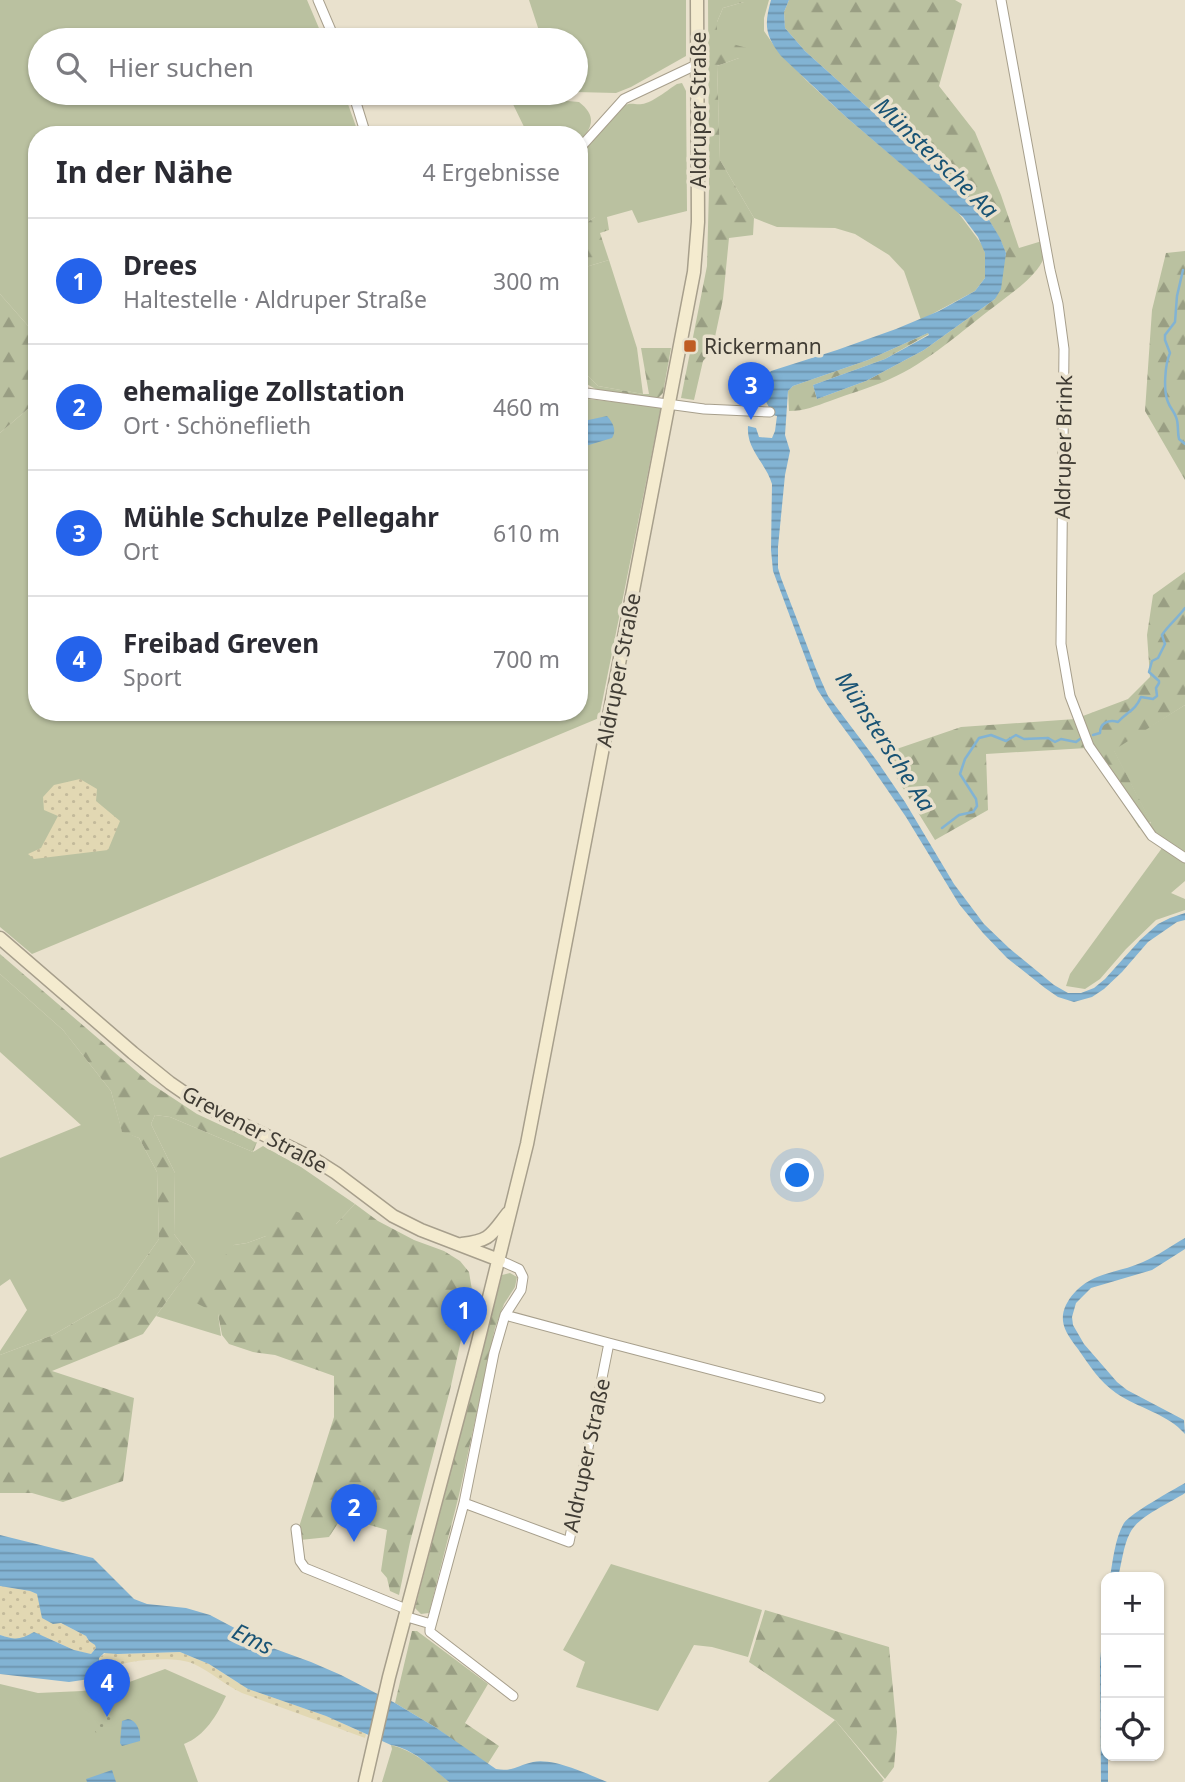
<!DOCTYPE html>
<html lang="de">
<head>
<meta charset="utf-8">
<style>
	body { margin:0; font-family:"Noto Sans",sans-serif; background:#f2f2f3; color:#2b2b33 }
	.controls { position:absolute; right:21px; bottom:21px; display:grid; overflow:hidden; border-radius:14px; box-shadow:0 2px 5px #0004 }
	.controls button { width:63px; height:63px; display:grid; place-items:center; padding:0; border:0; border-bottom:2px solid #e1e1e2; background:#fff; color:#2b2b33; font:35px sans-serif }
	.you { position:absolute; left:798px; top:1176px; width:24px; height:24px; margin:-18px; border:5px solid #fff; border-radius:50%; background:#1a73e8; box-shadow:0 0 0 10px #1a73e833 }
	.badge { display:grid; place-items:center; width:46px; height:46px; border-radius:50%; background:#2563eb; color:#fff; font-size:23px; font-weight:700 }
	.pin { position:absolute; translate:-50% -58px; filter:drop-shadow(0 2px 4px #0008) }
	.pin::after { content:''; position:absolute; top:37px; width:24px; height:21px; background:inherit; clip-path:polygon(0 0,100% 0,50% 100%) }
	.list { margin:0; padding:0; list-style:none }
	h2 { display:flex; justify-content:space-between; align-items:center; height:91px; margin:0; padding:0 28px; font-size:30px }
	h2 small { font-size:23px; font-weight:400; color:#7c7c81 }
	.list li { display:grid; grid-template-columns:46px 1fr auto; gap:21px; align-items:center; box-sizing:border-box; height:126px; padding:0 28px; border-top:2px solid #e1e1e2 }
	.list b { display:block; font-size:26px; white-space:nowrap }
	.list p { margin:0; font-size:23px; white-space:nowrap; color:#7c7c81 }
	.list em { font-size:23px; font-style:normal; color:#7c7c81 }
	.icon { flex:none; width:38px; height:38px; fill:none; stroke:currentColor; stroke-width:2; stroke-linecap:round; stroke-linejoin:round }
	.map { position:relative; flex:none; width:1185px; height:1782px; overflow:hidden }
	.search { position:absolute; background:#fff; box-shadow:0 2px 5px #0004; left:28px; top:28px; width:560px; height:77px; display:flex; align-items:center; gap:18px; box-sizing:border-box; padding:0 24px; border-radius:38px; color:#7c7c81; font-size:26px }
	.panel { position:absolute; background:#fff; box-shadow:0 2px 5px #0004; left:28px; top:126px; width:560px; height:595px; border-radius:28px }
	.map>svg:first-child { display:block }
	.grass { fill:#bac1a0 }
	.forest { fill:url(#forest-firs) }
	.sand { fill:url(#sand-dots) }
	.park { fill:url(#park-dots) }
	.water { fill:url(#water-rules) }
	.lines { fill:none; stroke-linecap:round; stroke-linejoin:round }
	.stream { stroke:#82b3d3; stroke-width:2.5 }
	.street-casing { stroke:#a79f8c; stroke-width:11 }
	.secondary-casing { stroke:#a79f8c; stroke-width:15 }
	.street { stroke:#fff; stroke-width:9 }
	.secondary { stroke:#f4ebcf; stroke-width:12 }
	.poi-dot { fill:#bf5c23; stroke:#e9e1cd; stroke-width:2.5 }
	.labels { text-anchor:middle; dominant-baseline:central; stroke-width:7; stroke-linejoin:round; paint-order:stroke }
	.street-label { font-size:21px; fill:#403c34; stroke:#e9e1cd }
	.poi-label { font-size:21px; fill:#403c34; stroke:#e9e1cd; text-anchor:start }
	.water-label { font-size:23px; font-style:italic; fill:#195374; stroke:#e9e1cd }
</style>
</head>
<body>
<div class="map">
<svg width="1185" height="1782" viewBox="0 0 1185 1782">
	<defs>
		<pattern id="forest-firs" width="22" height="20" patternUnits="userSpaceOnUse" patternTransform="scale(1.75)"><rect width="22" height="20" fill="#bac1a0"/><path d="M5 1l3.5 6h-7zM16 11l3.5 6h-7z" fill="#999e83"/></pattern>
		<pattern id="sand-dots" width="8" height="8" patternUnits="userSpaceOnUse" patternTransform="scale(1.75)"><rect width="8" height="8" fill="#e2d8b3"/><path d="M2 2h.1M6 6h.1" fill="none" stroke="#c3ba9b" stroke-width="1.8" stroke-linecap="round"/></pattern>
		<pattern id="park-dots" width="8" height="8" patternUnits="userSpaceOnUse" patternTransform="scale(1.75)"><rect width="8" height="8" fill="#bac1a0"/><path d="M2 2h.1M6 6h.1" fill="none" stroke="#999e83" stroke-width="1.8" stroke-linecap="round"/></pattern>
		<pattern id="water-rules" width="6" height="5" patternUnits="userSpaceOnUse" patternTransform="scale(1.75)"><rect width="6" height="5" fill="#82b3d3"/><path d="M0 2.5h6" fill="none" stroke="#6c93ac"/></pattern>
	</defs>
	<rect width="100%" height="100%" fill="#e9e1cd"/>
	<path class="grass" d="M0,0h307l17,40h-284v53h304l15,42h-322v201l-37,-42z
		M529,0h157v56l-55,31 -15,6 -40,-1v-52h-34z
		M744,0h25l-5,18v13l9,13 33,36 40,37 111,94 26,35 2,7v25l-10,13 -54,29 -17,-49 -15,-16 -34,-21 -20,-6 -58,-1 -23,-9 -34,-58 -3,-94 22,-8 -22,-9v-27l6,-14 21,-6z
		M682,83l4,8 1,120 -49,12 -6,-13 -25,7h-12l-16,11v-72l46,-51c7,-3 10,0 17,-1 10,-1 27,-15 35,-20z
		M509,96l70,6c18,14 14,25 0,40v-7h-51z
		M609,260l28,88 6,46 -45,-8 -11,-11 -8,-38v-68z
		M579,398l82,9 -62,311 -567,236 -32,-27v-494l37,-32v311h542z
		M1185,705v152l-31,-21 -9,-11 6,-2 -38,-74z
		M1162,848l23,15v18l-14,12 14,6v11l-29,10 -30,29 -26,30 -15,10 -19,-3 4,-12z
		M0,974l63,56 48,61 11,40 17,7 18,34 2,67 -41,58 -65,38 -53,20v-4l27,-41 -17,-31 -10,7v-128l81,-33 -81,-73z
		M155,1115l15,2 83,35 10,-6 38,21 54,37 -19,20 -70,12 -19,7 -13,2 -16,69 3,22 -65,-20 39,-54 -21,-28 1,-61 -24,-49z
		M611,1564l151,46 -14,47 -36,-10 -18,-2 -36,66 -82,-24 9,-25 -22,-12z
		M165,1669l61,27c-9,19 -21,40 -42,48l14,38h-198v-98l38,9 44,-2 31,-3z
		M835,1720l49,60 -2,2h-114z
		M391,1745c24,6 40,21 58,37h-67l10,-33z"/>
	<path class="forest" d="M708,0h36v2l-21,6 -6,14v27l12,-6 18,5 -8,10 -22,8 3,94 34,58 -1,17 -24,3 -6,61 -11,52 -9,10 -9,39 -13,-2 26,-132 2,-78z
		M789,0h166l7,4 -23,82 36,46 26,63 18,53 23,-7c1,7 3,15 0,21 -10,18 -31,31 -47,44 -32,24 -68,57 -105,73 -19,9 -40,14 -60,22 -14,5 -26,10 -41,10l-1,-20 5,-5 75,-26 60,-27 1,1 -44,25 -72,26 4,14 49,-18 58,-31 71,-51 11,-46 -6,-14 -12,-21 -28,-32 -47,-38 -108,-97 -20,-23 -1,-16z
		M595,217h12l2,13 -9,3 9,27 -30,9v-41z
		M1185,251v229l-40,-69 7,-101 14,-57z
		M0,294l37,42v65l-37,32z
		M579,337l8,38 11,11 45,8h6l-8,-46h30l-8,45 -6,6 -54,-6 -22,-12z
		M1185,572v133l-71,45 37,72 -12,6 -53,-84 1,4 -101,6 2,56 -53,30 -53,-86 79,-27 114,-8 53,-20 22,-22 -3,-42 6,-40z
		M0,954l150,129 47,31 60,28 -4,10 -83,-35 -15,-2 -4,9 24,49 -1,61 21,28 -52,72 -91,37 82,27 -11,83 -60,21 -31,-9h-32v-138l53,-20 65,-38 41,-58 -2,-67 -18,-34 -17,-6 -11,-41 -48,-61 -63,-56z
		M355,1204l23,17 36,19 30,11 16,10 9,11 3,18 -22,100 -40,152 -11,53 -9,-4 -3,-13 -6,-7 6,-41 -45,-13 -13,20 -29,3 -1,-13 35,-110v-41l-59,-21 -22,-3 -24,-8 -7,-9 -4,-21 -30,-15 46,-54 13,-2 19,-7 5,-12 20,-14 45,14z
		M510,1273l7,4 -2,10 -11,17 -9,24 -36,167 -30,118 -8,1 -6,-6 87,-333z
		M765,1610l124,37 8,85 -3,35 -9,12 -50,-59 -86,-58z
		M412,1631h5l71,53 -23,39 34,23 -12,19 -52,-38 -40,-24z"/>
	<path class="sand" d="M80,779l17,10 -1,12 24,20 -12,29 -74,9 -6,-5 13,-6 17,-32 -14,-6 -1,-13 11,-12z
		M0,1586l30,5 7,3 24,29 25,13 3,5 7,4v3l-5,6h-2l-15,-4 -22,-10 -39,-1 -13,-4z
		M107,1652l10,2 63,-2 29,12 39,25 78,27 40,18 -1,4 -123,-45c-17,-8 -31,-21 -48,-29 -21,-9 -68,-4 -88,5l-7,-7v-4z"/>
	<path class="park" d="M107,1716l6,3 -9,18 -9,-5 2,-12 7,2z"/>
	<path class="water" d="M771,0h18l-5,12 1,16 20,23 108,97 47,38 28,32 12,20 6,15 -5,36 -6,10 -71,51 -58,31 -49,18 -4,-14 72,-26 44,-24 -1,-2 -60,27 -75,26 -5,5 -3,44 5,16 -5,24 -7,72v21l3,10 35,91 12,27 49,65 28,41 49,82 30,40 25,24 45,37 14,8h13l13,-5 11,-9 35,-39 18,-16 12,-6 15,-5v7l-8,2 -29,20 -26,30 -18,17 -12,8 -18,5 -16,-5 -13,-9 -38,-30 -24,-25 -24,-29 -53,-87 -44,-64 -28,-38 -17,-26 -44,-118 -2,-21 1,-66c-6,-21 -26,-34 -24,-58l8,2 3,9 13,1 3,-7 2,-15 -4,-1 -11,-21 -2,-8 4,-8 7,-7 66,-21 59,-21 43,-18 36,-20 10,-13v-25l-7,-16 -15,-20 -117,-100 -65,-61c-16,-21 -17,-31 -10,-56z
		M607,416c6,7 10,14 5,22l-33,10v-26z
		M1185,1238v11l-33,21 -61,18 -15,15 -4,14 1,8 11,19 33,38 10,8 57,30 1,14c-17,-20 -47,-26 -69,-41 -16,-11 -27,-28 -38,-44 -6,-8 -14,-18 -15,-28 -2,-19 18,-38 34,-44 15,-6 31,-8 46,-15 14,-6 28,-16 42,-24z
		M1185,1483v10c-15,10 -48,24 -55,40 -7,13 -8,30 -12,44h-8c3,-17 5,-39 14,-54 7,-10 49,-33 61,-40z
		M0,1535l93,23 41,41 13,5 39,4 24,7 34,18 9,10 14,3 44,16 30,13 54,28 40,24 61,42c17,3 22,-4 37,-7 21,-4 54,12 74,20h-158c-18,-15 -35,-33 -58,-37l-65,-29 -78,-27 -39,-25 -29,-12 -63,2 -13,-1 -5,5v4l7,7 -3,8 -34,5 -69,-8v-39c16,5 19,5 34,-3l40,18 17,4 5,-6 -1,-3 -6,-4 -3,-5 -25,-13 -8,1 -11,-6 -5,-24 -7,-3 -30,-5z
		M1106,1593v163h2v26h-7l-1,-119z
		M128,1719c9,1 13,13 12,22l-18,5 -2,-3 2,-22z
		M112,1770l4,12h-29l-1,-3z"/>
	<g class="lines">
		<path class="stream" d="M1183,270l-6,26 -2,26 -10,13v5l5,13c-5,11 -7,38 -2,49 2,6 6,9 8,15 3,7 1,14 3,22l6,5
			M1093,735l7,-2c0,-10 9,-14 18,-11 10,-11 17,-11 23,-25l12,2 4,-3 -1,-8 3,-5v-2l-10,-9 3,-11 6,-3 7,-14 -3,-9c6,-10 16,-17 23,-27
			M942,828l17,-13 14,-3 4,-6 -1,-7 -16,-25 5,-15 14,-21 12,-3 15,6 10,-6 8,4 24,-1 7,4 6,-3 15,3 4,-3"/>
		<g class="street-casing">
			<path id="street" d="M318,0l17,40
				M1001,0l49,270 8,34 6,45 -3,295 9,52 19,50 63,90 33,22
				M353,93l13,42
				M579,149l45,-50 74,-35
				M579,392l125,17 66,3
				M499,1260l20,9 4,8 -2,13 -16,25 -11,38 -30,150 -34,126v3l83,64
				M609,1343l211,55
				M464,1503l105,39 40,-199 -104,-28
				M296,1529l4,32 5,7 101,41
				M404,1616l27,8"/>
		</g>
		<g class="secondary-casing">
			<path id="secondary" d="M0,938l133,115 37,30 29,20 115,56 22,14 57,43 28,14 78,30
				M462,1244c29,-4 28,-8 46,-31
				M365,1782l24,-105 88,-331 50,-202 167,-872 4,-50 -1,-222"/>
		</g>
		<use href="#street" class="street"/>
		<use href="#secondary" class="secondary"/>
	</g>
	<rect class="poi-dot" x="683" y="339" width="14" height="14" rx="3.5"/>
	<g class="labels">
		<g class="street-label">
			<text transform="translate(698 110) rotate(-90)">Aldruper Straße</text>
			<text transform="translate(1063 447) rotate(-89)">Aldruper Brink</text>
			<text transform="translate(618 670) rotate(-79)">Aldruper Straße</text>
			<text transform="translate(255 1129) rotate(28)">Grevener Straße</text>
			<text transform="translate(586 1455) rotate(-78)">Aldruper Straße</text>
		</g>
		<g class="poi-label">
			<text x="704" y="346">Rickermann</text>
		</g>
		<g class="water-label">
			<text transform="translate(937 157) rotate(44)">Münstersche Aa</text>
			<text transform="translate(886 741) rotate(57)">Münstersche Aa</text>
			<text transform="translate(253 1638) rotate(26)">Ems</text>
		</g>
	</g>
</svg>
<div class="controls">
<button>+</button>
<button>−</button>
<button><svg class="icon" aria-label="locate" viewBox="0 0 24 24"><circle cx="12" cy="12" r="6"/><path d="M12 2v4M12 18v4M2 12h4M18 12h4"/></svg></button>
</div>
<div class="you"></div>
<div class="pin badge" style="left:464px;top:1345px">1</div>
<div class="pin badge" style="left:354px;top:1542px">2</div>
<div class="pin badge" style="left:751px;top:420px">3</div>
<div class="pin badge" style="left:107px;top:1717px">4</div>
<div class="search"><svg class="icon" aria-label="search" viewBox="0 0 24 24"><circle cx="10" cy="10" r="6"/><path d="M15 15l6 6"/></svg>Hier suchen</div>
<section class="panel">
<h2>In der Nähe<small>4 Ergebnisse</small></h2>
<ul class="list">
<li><span class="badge">1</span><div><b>Drees</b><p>Haltestelle · Aldruper Straße</p></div><em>300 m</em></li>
<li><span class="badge">2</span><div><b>ehemalige Zollstation</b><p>Ort · Schöneflieth</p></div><em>460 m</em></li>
<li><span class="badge">3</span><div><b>Mühle Schulze Pellegahr</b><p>Ort</p></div><em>610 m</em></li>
<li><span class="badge">4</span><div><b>Freibad Greven</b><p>Sport</p></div><em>700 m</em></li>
</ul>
</section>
</div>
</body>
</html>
